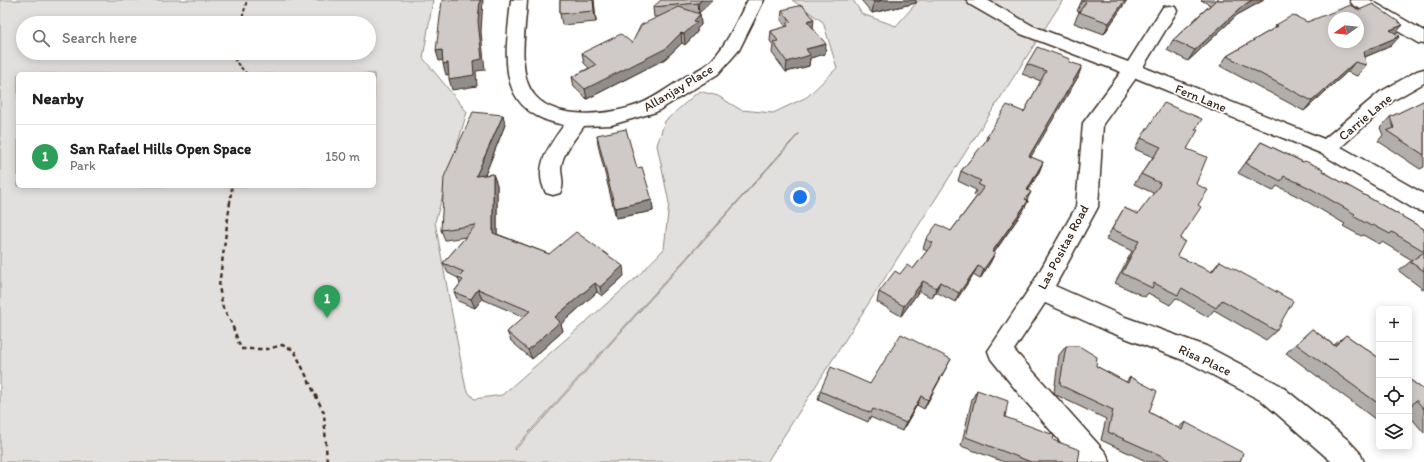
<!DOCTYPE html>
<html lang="en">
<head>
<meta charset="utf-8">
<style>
	body { margin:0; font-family:Itim,sans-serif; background:#f2f2f2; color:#222 }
	.controls { position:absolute; right:12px; bottom:12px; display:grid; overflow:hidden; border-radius:6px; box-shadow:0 2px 10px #0003 }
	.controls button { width:36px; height:36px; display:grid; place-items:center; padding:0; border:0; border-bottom:1px solid #e0e0e0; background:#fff; color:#222; font:20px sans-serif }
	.compass { position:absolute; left:1328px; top:12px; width:36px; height:36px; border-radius:50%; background:#fff; box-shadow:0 2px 10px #0003; rotate:256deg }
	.you { position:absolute; left:800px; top:197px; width:14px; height:14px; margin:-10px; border:3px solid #fff; border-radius:50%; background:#1a73e8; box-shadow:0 0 0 6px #1a73e833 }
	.badge { display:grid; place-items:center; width:26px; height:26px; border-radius:50%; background:#d93025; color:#fff; font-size:13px; font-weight:700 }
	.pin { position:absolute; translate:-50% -33px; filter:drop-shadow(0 1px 2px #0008) }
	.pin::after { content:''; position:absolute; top:21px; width:14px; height:12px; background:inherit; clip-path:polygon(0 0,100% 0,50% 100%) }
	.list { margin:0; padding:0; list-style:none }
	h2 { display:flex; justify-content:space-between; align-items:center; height:52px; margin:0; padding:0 16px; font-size:17px }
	h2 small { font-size:13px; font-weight:400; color:#767676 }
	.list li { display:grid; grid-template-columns:26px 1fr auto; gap:12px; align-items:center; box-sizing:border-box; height:64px; padding:0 16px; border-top:1px solid #e0e0e0 }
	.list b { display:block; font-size:15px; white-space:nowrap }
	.list p { margin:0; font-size:13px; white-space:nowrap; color:#767676 }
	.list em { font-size:13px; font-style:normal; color:#767676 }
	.icon { flex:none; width:22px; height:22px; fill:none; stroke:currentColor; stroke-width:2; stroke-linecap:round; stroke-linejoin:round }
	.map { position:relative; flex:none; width:1424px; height:462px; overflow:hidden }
	.search { position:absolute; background:#fff; box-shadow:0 2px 10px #0003; left:16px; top:16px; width:360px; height:44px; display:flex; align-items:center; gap:10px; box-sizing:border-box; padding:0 14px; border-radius:22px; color:#767676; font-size:15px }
	.panel { position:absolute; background:#fff; box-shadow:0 2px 10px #0003; left:16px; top:72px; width:360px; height:116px; border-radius:6px }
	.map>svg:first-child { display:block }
	.green { fill:#e2e0de; stroke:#8e857e; fill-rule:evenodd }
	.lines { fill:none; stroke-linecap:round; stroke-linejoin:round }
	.minor-casing { stroke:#3b2a1e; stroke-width:3 }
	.path-far1 { stroke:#3b2a1e; stroke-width:2; stroke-dasharray:3.5 2.5; stroke-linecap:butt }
	.path { stroke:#3b2a1e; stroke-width:2.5; stroke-dasharray:4.5 3.5; stroke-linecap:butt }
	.minor { fill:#fff; fill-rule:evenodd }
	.wall { fill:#b2aeab; stroke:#3b2a1e }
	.shaded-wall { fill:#918d8b; stroke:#3b2a1e }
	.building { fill:#cfcac7; stroke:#3b2a1e; fill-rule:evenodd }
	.labels { text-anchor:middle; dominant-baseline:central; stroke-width:3.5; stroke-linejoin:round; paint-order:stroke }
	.street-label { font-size:13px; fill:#3b2a1e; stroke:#fff }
</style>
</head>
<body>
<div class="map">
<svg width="1424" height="462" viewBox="0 0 1424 462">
	<rect width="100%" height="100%" fill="#fff"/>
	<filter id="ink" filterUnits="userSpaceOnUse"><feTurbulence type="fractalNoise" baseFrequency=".025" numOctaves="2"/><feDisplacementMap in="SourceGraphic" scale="8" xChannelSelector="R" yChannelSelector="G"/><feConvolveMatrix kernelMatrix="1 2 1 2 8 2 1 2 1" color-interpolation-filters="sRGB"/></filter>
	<g filter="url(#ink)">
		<path class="green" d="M0,0h433l-10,58 44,54 -32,110 31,167 8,10 28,-4 134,-117 28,-29 5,-46 -12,-58 8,-24 34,-30 19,5 23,14 32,3 34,-16 30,-29 -14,-46 -31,-22h61l9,14 34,12 23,-26h144l-296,462h-767zM23,23h346v30h-346zM18,74h356v112h-356zM798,134h1l-284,316 -1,-1z"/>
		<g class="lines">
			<g class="minor-casing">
				<path id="minor" d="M511,0h16c-1,24 -8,61 1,84 15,39 79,32 109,21 17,-6 30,-17 45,-26 9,-6 20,-10 28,-17 18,-18 26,-41 38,-62h16l-25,50 -21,24 -62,38 -45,13 -27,1c-9,13 -22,27 -23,42 0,9 4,16 -1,25l-7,2 -7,-2c-14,-25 4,-49 18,-68 -71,-13 -58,-70 -53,-125z
					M967,0h20l46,26 95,36 35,-55 6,-1 6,1 2,4 -34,56 181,72 56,-47 37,-21 7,-2v14l-30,17 -53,47 83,47v18l-8,-2 -96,-57 -184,-75 -33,46 -5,83 -43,79 70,31 81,29 74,39 68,55 12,13 4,9h-32l-70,-61 -74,-39 -81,-31 -62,-28 -31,47 92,103 4,9h-32l-58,-67 -29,-36 -3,-8 45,-68 43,-76 7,-84 38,-51 -100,-38 -52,-30z
					M1350,0h20l54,31v13l-6,-1 -66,-39z"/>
			</g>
			<path class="path-far1" d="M241,23l6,-23
				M240,53l-5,8 12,13
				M230,203l2,-17"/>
			<path class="path" d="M230,202l-11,84 4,22 8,14 10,27h27l14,-4 12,5 30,63 3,49"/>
			<use href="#minor" class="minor"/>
		</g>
		<path class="wall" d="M560,0h34l2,22 -34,3 -2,-11z
			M713,0l-15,13 2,1 1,11 -4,4v3l-12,13 -3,-2 -17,16 -78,40 -13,-12 -2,-10 17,-9 -5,-5 -2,-10 50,-10 26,-26h-4l-1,-10z
			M861,0h55v3l-44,10z
			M1082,0h45l-23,34 -30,-11 5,-11 -2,-1z
			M1201,0h63l-27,15 -49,46 -21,-11 6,-10 37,-35z
			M782,10l31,18 12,26 -15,4 -1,8 -23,6 -14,-19 1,-8 -3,-4 1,-10 15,-4 -5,-7z
			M1307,22l89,11 -5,13 -26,11 1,8 -9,11 -10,-4 -43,39 -84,-45 7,-10 46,-27 3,-4z
			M1069,62l9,15 -48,80 13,5 -4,10 -11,19 -1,9 1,1 -5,10 -29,42h1l-5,10 -10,16 -7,-4 -18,27 -19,-10 -4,6 -13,-7 -18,25 -24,-14 2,-10 21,-18 13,-5 14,-18 -4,-2 3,-10 25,-8 26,-35 -3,-1 2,-5 -18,-9 3,-10 24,-28 2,-7 37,-24 17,-31 -19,-7 5,-10z
			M1424,101v66l-4,2 -42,-28 5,-6 -3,-7 10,-11z
			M503,115l2,10 -20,50 8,-1 4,11v49l52,20 75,22 -22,20 -5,-4 -36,32 2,7 -31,28 -21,-18 -4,-9 17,-15 -42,-18 -7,9 -17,-7 -4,-9 6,-8 -2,-6 -10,-5 -5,-10 23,-26 -21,3 -4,-10z
			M1195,130l-8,19 9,35 2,21 -18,34 -3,17 34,16 9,-11 56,70 -10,9 -52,-30 -6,7 -32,-19 -6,7 -22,-12 -3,4 -30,-14 17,-32 -26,-12 18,-31 14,6 15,-19v-2l-19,-9 7,-10 12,-17 -18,-8 6,-11z
			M597,135l40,33 15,32 1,11 -37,7 -18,-73z
			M1261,142l61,29 102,58v61l-25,-19 13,-11 -30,-18 -3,2 -16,-9 -2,1 -18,-10 2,-2 -44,-26 -24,-12 -4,5 -35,-18z
			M1312,329l22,16 12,-10 33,23v64l-93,-69z
			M1066,346l30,20 30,16 4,-5 19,35 29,16 7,-6 56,40h-93l-47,-22 5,-21 -50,-24 -2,-3 5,-37z
			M946,368l-22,41 -7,-4 -15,26 -32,-14 -2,5 -50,-22 2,-9 50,-7z
			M1409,379l15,11v43l-15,-18z
			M977,390l28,27 73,45h-74l-43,-16 11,-47z"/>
		<path class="shaded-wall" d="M480,0h3l-2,32 4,38 -9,1 1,15 -25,4 -3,-11 24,-18z
			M593,0h1l2,22 -2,-11z
			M702,0h11l-14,13 -1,-10z
			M884,0h32v3l-44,10 2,-11z
			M1125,0h2l-23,34 5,-11z
			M1252,0h12l-27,15 -49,46 7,-11 49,-45z
			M700,14l1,11 -4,4v3l-12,13 -1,-11 10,-13z
			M814,19l-1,11 -6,-9z
			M1403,25l-9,10 -4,-5z
			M681,33l1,10 -17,16 -78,40 -2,-10z
			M1400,36l-9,10 -36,15 9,-10z
			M826,44l-1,10 -15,4 -1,8 -23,6 1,-10 19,-13z
			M442,50l3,10 -6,1 -3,-10z
			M1355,62l-8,10 -43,39 8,-10z
			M448,63l4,11 -6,1 -3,-11z
			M1082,66l-4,11 -53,90 4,-11z
			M503,115l2,10 -25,62 -4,-11z
			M1043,162l-4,10 -17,29 5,-11z
			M493,174l4,11v58l-4,-10z
			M1031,192l-5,10 -1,-3z
			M652,200l1,11 -37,7 -1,-10z
			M1028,201l-5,10 -36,51 5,-10z
			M995,253l-5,10 -10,16 4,-10z
			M623,266l1,10 -22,20 -2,-9z
			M978,266l-5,9 -18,27 4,-9z
			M923,281l-4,10 -18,25 3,-10z
			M940,282l-4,10 -4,6 4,-10z
			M595,283l2,9 -36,32 2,7 -31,28 -4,-9 27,-33z
			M478,289l4,10 -7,9 -4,-9z
			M951,359l-5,9 -22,41 4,-9z
			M921,396l-4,9 -15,26 4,-8z"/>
		<path class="building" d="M442,0h38l-2,21 4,38 -9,2 1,14 -25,4 -1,-16 -5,1 -1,-14 -6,1z
			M560,0h33l1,11 -34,3z
			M661,0h41l-4,3 -45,4z
			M871,0h13l-10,2z
			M1082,0h43l-16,23 -30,-11 7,-10 -4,-1z
			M1216,0h36l-8,5 -49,45 -22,-10z
			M1373,4l30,21 -13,5 10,6 -36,15 2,14 -11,-3 -43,39 -85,-45 51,-30 -2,-1 17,-10 14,7 44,-17 8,5zM1334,18h24v24h-24z
			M802,5l12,14 -7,2 19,23 -20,5 4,6 -23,7 -14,-20 5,-1 -7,-10 17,-5 -2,-3 5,-1 -9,-12z
			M679,7l21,7 -6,7 3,1 -13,12 -3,-1 -16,16 -80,40 -13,-12 24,-12 -14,-12 39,-19 11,9 9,-18z
			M1037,47l33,12 -1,3 13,4 -53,90 14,6 -16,28 4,2 -6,7 3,2 -36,51 3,1 -11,16 -6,-3 -19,27 -19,-11 -4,6 -13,-7 -19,25 -25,-14 16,-21 5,3 7,-9 6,4 20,-26 -7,-4 11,-15 14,7 33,-44 -6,-3 3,-3 -20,-10 28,-34 -2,-1 20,-31 17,7 22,-41 -19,-7z
			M1423,101h1v54l-37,-24 7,-3 -4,-11z
			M1164,103l38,16 -7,11h3l-11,19 20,8 -11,27 12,6 -10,15 3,2 -21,32 5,2 -8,15 35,16 8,-11 73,40 -17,30 -54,-31 -6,8 -34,-20 -4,7 -24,-12 -2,5 -30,-15 17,-32 -27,-12 12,-21 14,6 21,-28 1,-3 -19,-9 20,-27 -20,-9z
			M473,112l30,3 -27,61 17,-2v59l56,21 27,-22 47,34 -23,21 -5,-4 -40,34 5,5 -32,28 -21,-18 23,-21 -52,-22 -7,10 -17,-7 9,-12 -5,-2 6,-6 -21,-9 33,-38 -35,5 3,-53z
			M626,129l11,39 5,-1 10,33 -37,8 -18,-73z
			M1261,142l42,20 2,-1 18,8 -1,2 102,58v22l-32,-19 -2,2 -17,-9 -2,1 -18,-10 2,-2 -45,-26 -26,-12 -3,5 -35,-18z
			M1424,252v19l-14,-9z
			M1312,329l23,17 11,-11 33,23v46l-83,-60z
			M901,334l50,25 -23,41 -7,-4 -15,27 -33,-14 -2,4 -51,-22 11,-24 39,17z
			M1066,346h13l18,11 -1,9 32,17 2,-6 27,14 -8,21 33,18 3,-8 58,31 -3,9h1h-69l-12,-7 -52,-23 5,-22 -51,-24 -2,-3z
			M1409,379l15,11v19l-8,-9 -7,9z
			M977,390l31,11 -3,16 49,18 -1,5 27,10 -2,12h-47l-65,-25z"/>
	</g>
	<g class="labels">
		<g class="street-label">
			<text transform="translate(678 88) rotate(-31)">Allanjay Place</text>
			<text transform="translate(1201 98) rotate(22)">Fern Lane</text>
			<text transform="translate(1365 117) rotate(-40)">Carrie Lane</text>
			<text transform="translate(1063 247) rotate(-62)">Las Positas Road</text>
			<text transform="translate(1205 360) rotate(25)">Risa Place</text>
		</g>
	</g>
</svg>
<div class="controls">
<button>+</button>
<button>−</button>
<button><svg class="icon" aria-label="locate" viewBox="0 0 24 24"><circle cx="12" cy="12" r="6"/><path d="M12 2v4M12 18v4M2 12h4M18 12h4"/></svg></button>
<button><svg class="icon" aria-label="layers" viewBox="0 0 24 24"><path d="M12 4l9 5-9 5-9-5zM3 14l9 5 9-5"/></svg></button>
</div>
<svg class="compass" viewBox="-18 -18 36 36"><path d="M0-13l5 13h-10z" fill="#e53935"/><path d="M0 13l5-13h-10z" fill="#767676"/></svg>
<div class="you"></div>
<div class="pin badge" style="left:327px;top:318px;background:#2e9e5b">1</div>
<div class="search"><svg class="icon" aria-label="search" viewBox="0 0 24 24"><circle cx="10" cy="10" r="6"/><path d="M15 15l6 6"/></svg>Search here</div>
<section class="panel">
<h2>Nearby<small></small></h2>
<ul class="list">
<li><span class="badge" style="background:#2e9e5b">1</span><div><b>San Rafael Hills Open Space</b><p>Park</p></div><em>150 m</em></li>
</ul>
</section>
</div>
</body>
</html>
